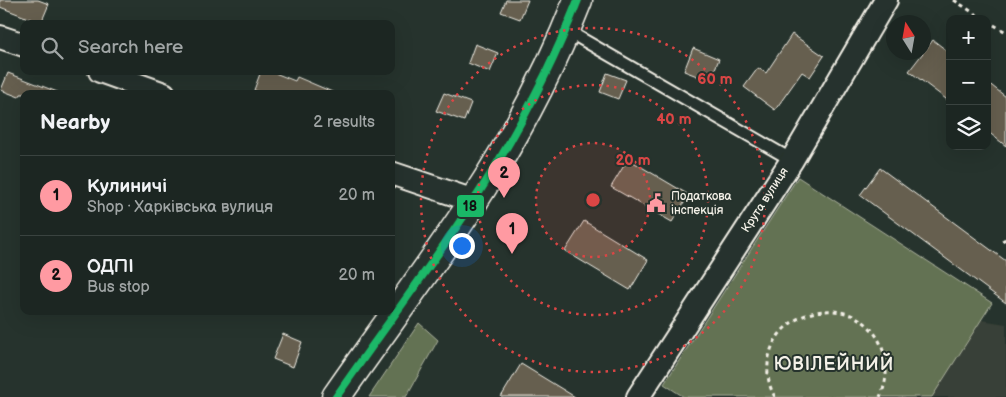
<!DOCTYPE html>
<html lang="en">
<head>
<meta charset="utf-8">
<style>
	body { margin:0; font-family:"Balsamiq Sans",sans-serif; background:#29322f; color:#f1f3f6 }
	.controls { position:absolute; right:15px; top:15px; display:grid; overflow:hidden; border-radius:10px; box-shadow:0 5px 20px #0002 }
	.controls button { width:45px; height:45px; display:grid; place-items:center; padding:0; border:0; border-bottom:1px solid #3a4340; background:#1c2622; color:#f1f3f6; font:25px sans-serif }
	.compass { position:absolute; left:886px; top:15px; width:45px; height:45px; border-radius:50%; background:#1c2622; box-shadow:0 5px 20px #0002; rotate:349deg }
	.you { position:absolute; left:461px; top:245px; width:18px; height:18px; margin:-12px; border:4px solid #fff; border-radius:50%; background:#1a73e8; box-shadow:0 0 0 8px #1a73e833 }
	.badge { display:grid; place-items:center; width:32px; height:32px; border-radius:50%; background:#ff9aa2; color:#111; font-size:16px; font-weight:700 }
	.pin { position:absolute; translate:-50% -41px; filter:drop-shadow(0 1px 2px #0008) }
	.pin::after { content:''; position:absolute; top:26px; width:18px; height:15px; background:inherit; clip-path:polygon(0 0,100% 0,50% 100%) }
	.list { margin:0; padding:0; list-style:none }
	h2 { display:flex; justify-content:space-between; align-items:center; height:65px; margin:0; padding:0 20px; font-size:21px }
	h2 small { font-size:16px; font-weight:400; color:#a0a5a5 }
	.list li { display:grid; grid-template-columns:32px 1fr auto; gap:15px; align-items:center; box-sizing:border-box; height:80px; padding:0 20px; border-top:1px solid #3a4340 }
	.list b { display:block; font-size:19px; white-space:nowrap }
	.list p { margin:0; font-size:16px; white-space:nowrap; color:#a0a5a5 }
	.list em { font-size:16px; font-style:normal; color:#a0a5a5 }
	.icon { flex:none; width:28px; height:28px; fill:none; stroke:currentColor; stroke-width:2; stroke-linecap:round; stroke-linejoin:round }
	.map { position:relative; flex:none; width:1006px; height:397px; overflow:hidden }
	.search { position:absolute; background:#1c2622; box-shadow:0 5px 20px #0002; left:20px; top:20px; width:375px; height:55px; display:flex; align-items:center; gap:12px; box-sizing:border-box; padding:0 18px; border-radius:10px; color:#a0a5a5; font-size:19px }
	.panel { position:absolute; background:#1c2622; box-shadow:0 5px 20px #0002; left:20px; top:90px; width:375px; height:225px; border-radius:10px }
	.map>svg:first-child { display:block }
	.built { fill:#394037 }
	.green { fill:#647253; stroke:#acb29e }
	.building { fill:#665f4f; stroke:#f4f1e8 }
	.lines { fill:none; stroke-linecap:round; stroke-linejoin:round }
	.service-casing { stroke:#f4f1e8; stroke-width:15 }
	.minor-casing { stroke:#f4f1e8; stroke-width:26 }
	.primary-casing { stroke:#f4f1e8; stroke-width:31 }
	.path { stroke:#f4f1e8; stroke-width:3; stroke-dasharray:4 4; stroke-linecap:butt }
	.service { stroke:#26332d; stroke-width:11 }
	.minor { stroke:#26332d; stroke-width:22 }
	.primary { stroke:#26332d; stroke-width:28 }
	.bus-1-casing { stroke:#26332d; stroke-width:11 }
	.bus-1 { stroke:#1ab867; stroke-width:8 }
	.ring { fill:none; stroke:#da4645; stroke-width:2.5; stroke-dasharray:2.5 5 }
	.labels { text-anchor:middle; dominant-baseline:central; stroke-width:4; stroke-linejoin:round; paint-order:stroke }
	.poi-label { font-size:12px; fill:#f4f1e8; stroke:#26332d; text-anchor:start }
	.street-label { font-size:12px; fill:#f4f1e8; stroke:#26332d }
	.district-label { font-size:18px; font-weight:bold; letter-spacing:1px; fill:#f4f1e8; stroke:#26332d }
	.centre { fill:#da4645; stroke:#26332d; stroke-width:2.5 }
	.ring-label { font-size:15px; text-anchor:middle; font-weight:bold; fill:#da4645; stroke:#26332d; stroke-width:4; stroke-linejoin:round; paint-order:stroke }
	.line-badge { stroke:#26332d; stroke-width:2 }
	.pale-badge-label { font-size:14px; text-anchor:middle; font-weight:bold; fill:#111 }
</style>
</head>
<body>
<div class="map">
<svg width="1006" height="397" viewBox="0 0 1006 397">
	<rect width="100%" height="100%" fill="#26332d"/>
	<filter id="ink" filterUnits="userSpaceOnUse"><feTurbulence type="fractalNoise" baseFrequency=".02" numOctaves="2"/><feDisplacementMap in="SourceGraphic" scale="10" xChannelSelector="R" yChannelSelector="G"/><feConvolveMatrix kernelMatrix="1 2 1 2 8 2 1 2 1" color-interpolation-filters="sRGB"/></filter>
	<g filter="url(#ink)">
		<path class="built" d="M981,320l25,4v73h-74z"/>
		<path class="green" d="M798,177l194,126 -60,94h-248l-20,-13z
			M419,323l19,17 -32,57h-37z"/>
		<path class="building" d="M0,0h38l11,4 -8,19 -41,-16z
			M506,0h22l-8,19 -19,-7z
			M792,34l32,22 -14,21 -8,-5 -27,38 -31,-23 14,-19 8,5z
			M933,40l17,13v49l-41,-31z
			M475,44l23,9 -8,19 -22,-9z
			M693,48l26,11 -9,22 -26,-10z
			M261,71h9l25,10 2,-4 40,17h-73l-10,-4z
			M8,73l52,20 -1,1h-38l-2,3 -18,-7z
			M607,73l19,7 -8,19 -18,-7z
			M987,82l19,15v49l-19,-15z
			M444,93l27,10 -7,18 -28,-10z
			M628,159l61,36 -17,27 -61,-35z
			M880,168l126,93v42l-146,-108z
			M584,221l64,39 -18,30 -65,-39z
			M283,334l19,8 -9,25 -20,-8z
			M521,364l54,33h-74z"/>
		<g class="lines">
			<g class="service-casing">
				<path id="service" d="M566,30l226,130"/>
			</g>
			<g class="minor-casing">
				<path id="minor" d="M0,37l24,8
					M100,71l64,23
					M391,173l83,28
					M638,397l154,-237 94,-160"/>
			</g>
			<g class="primary-casing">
				<path id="primary" d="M336,397c45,-65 94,-129 137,-195 41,-63 78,-133 105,-202"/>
			</g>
			<path class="path" d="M954,0l29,19
				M987,21l19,11
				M1002,241l4,-2
				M775,397c-6,-10 -8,-21 -7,-33 5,-59 90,-74 113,-19 7,17 7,35 -1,52"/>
			<use href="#service" class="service"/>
			<use href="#minor" class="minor"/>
			<use href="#primary" class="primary"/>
			<g class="bus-1-casing">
				<path id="bus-1" d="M336,397c45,-65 94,-129 137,-195 41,-63 78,-133 105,-202"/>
			</g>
			<use href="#bus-1" class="bus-1"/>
		</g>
	</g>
	<circle cx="593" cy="200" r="57" fill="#da4645" fill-opacity=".12"/>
	<g class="ring">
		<circle cx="593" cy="200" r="57"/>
		<circle cx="593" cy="200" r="115"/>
		<circle cx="593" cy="200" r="172"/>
	</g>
	<defs>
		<g id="civic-bare" transform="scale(1.5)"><path d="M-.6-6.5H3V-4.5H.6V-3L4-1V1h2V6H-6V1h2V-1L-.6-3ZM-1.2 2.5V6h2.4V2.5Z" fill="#ff9aa2" stroke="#26332d" stroke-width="2.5" paint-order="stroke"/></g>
	</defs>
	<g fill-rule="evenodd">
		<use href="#civic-bare" x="656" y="203"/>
	</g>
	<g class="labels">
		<g class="poi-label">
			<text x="671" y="196">Податкова<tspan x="671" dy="14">інспекція</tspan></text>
		</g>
		<g class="street-label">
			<text transform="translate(765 200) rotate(-57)">Крута вулиця</text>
		</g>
		<g class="district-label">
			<text x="834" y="364">ЮВІЛЕЙНИЙ</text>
		</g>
	</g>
	<circle cx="593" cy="200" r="8" class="centre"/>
	<g class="ring-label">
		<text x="715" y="84">60 m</text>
		<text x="674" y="124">40 m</text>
		<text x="633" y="165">20 m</text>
	</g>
	<rect class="line-badge" x="456" y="194" width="29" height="24" rx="5" fill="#1ab867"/>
	<g class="pale-badge-label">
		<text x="470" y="211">18</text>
	</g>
</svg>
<div class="controls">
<button>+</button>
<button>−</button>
<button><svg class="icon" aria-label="layers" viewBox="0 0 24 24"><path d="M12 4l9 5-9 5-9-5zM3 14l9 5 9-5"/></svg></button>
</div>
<svg class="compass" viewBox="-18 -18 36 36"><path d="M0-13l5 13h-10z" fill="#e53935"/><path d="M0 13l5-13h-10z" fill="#a0a5a5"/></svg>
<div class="you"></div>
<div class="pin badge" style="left:512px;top:254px">1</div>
<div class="pin badge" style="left:504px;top:198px">2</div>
<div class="search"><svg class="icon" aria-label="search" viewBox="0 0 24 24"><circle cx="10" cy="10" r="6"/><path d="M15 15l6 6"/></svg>Search here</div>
<section class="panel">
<h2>Nearby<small>2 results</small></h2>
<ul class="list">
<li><span class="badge">1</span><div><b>Кулиничі</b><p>Shop · Харківська вулиця</p></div><em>20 m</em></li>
<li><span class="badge">2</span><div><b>ОДПІ</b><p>Bus stop</p></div><em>20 m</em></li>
</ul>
</section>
</div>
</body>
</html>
